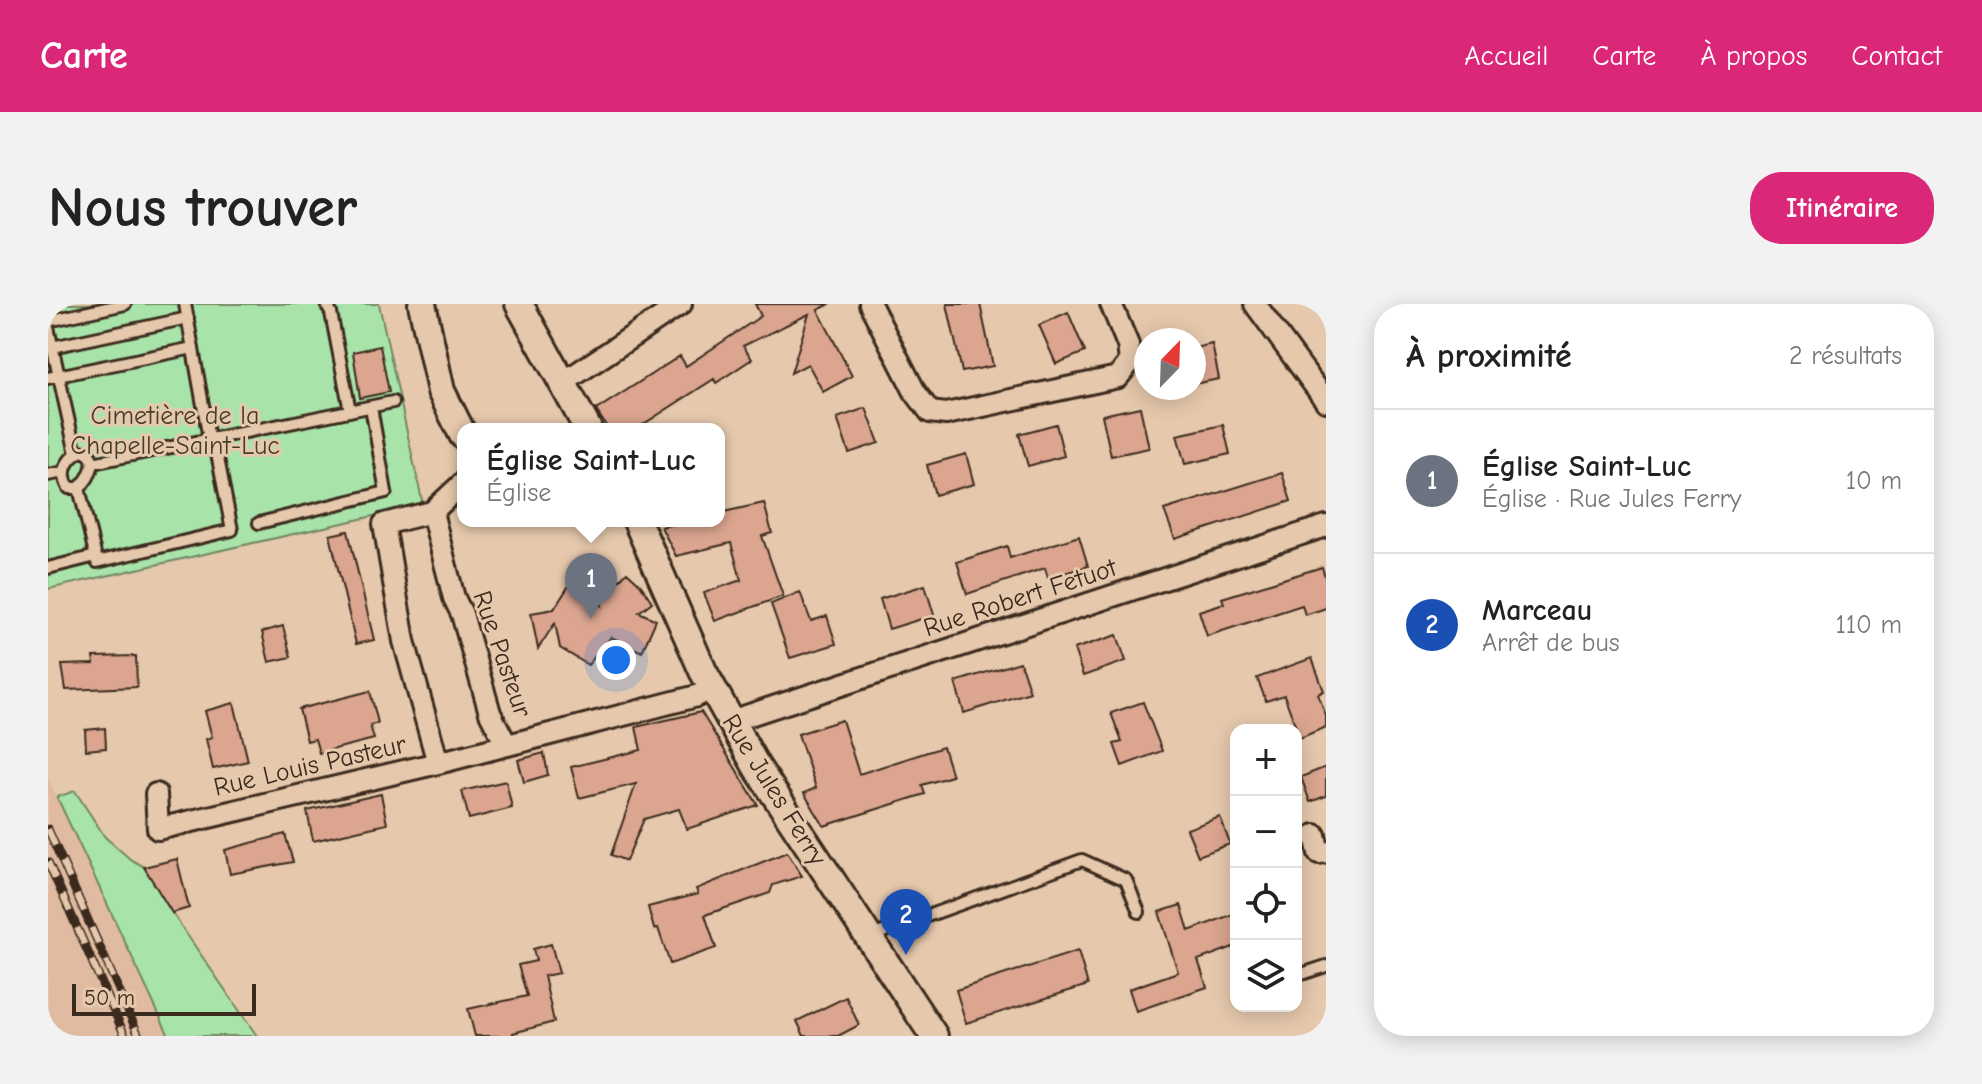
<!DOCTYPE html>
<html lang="fr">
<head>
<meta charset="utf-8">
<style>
	body { margin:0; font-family:"Comic Neue",sans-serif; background:#f2f2f2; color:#222 }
	.controls { position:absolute; right:24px; bottom:24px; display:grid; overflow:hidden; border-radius:16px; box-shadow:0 4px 20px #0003 }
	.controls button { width:72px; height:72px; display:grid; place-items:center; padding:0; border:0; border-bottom:2px solid #e0e0e0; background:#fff; color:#222; font:40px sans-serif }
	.compass { position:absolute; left:1086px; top:24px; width:72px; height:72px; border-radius:50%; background:#fff; box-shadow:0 4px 20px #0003; rotate:23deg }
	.scale { position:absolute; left:24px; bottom:20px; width:184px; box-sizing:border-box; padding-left:8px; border:4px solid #3b2a1e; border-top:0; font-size:22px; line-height:28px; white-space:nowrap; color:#3b2a1e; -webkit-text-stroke:6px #e6c9ad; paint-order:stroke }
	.you { position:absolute; left:568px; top:356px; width:28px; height:28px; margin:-20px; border:6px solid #fff; border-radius:50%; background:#1a73e8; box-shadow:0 0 0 12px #1a73e833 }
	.badge { display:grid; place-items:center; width:52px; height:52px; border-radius:50%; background:#db2777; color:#fff; font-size:26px; font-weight:700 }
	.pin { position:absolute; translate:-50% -66px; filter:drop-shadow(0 2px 4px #0008) }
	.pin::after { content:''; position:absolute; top:42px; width:28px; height:24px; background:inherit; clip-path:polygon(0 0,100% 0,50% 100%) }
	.popup { position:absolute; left:409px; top:119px; width:268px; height:104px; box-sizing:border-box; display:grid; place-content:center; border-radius:16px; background:#fff; filter:drop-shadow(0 2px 6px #0005); font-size:26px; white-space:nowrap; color:#767676 }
	.popup b { font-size:30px; color:#222 }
	.popup::after { content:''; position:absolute; left:50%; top:100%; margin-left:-16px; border:16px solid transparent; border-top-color:#fff }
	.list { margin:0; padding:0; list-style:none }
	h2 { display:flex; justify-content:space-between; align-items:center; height:104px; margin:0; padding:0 32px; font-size:34px }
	h2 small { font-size:26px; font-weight:400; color:#767676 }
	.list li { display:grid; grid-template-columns:52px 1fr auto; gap:24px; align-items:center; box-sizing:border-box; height:144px; padding:0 32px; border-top:2px solid #e0e0e0 }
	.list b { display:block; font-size:30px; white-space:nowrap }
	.list p { margin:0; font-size:26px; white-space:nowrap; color:#767676 }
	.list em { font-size:26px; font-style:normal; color:#767676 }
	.icon { flex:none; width:44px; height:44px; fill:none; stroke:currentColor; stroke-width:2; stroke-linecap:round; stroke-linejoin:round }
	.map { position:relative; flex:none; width:1278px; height:732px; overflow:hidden; border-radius:32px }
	header { display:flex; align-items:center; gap:48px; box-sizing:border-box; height:112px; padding:0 40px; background:#db2777; color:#fff }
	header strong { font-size:38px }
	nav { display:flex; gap:44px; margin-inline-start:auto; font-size:28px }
	.intro { display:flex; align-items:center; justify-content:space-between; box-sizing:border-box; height:192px; padding:0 48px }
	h1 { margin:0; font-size:56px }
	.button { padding:20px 36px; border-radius:32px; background:#db2777; color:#fff; font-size:28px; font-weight:700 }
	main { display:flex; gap:48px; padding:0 48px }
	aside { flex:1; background:#fff; border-radius:32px; box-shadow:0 4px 20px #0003 }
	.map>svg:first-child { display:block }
	.built { fill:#e0bba1 }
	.green { fill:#a8e4aa; stroke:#728764; stroke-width:2 }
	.building { fill:#dba590; stroke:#3b2a1e; stroke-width:2 }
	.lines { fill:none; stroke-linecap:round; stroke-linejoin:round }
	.service-casing { stroke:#3b2a1e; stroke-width:16 }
	.minor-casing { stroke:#3b2a1e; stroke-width:26 }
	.tertiary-casing { stroke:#3b2a1e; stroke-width:32 }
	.service { stroke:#e6c9ad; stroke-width:10 }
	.minor { stroke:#e6c9ad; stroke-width:20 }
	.tertiary { stroke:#e6c9ad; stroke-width:26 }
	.rail-casing { stroke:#3b2a1e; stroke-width:9 }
	.rail { stroke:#e6c9ad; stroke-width:6; stroke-dasharray:18; stroke-linecap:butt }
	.labels { text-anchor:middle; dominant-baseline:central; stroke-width:6; stroke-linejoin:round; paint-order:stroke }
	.park-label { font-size:26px; fill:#463d2c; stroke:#e6c9ad }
	.street-label { font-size:26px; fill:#3b2a1e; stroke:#e6c9ad }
</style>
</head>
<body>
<header>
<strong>Carte</strong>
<nav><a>Accueil</a><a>Carte</a><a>À propos</a><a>Contact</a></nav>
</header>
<div class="intro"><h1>Nous trouver</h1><a class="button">Itinéraire</a></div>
<main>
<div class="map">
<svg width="1278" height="732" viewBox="0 0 1278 732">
	<rect width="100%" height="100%" fill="#e6c9ad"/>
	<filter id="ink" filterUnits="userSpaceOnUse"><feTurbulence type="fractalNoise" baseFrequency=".0125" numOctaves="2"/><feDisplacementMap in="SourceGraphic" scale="16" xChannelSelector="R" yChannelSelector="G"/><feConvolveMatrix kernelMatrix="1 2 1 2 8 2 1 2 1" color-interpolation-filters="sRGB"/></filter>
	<g filter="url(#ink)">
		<path class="built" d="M0,474l9,19 112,239h-121z"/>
		<path class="green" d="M0,0h331l44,201 -375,84z
			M27,487l30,46 25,22 14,8 28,46 85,123h-88l-112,-239z"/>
		<path class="building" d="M707,0h75l-12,6 34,66 -29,16 -15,-28 -17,9 18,-59 -66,32 9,13 -36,24 -2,-4 -78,50h-28l-12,-19 84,-54 6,10 75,-50z
			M899,0h33l13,62 -31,6z
			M1020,8l17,40 -29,12 -17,-39z
			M1164,40l7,35 -25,5v-36z
			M332,42l9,46 -29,6 -7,-46z
			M1092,103l9,41 -38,8 -9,-41z
			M818,104l13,35 -30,10 -12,-35z
			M1008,120l8,32 -36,10 -9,-32z
			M1175,121l7,29 -45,10 -8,-29z
			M918,150l8,30 -39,11 -8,-30z
			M1234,169l9,28 -116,38 -11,-29z
			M716,199l8,30 -10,3 21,60 -68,25 -11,-28 37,-13 -10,-37 -55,13 -15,-29 26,-6h32v-8z
			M300,227l26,109 -18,4 -26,-109z
			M1031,232l9,30 -40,12 -3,-10 -78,26 -10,-32 50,-16 3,12z
			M1274,263l4,13v28l-21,7 -3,-10 -95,31 -8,-25 25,-8 -2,-5z
			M579,268l13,12 12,18 -13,10 17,8 -14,32 -31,-15 -23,28 -28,-17 -5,-25 -17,26 -7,-36 23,-4 18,-28 30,25 -1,-7z
			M877,281l9,30 -45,14 -9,-30z
			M752,288l11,29 16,-5 9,28 -46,14 -19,-54z
			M235,322l8,31 -22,5 -7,-30z
			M1069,331l9,26 -43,15 -9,-27z
			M88,352l1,31 -71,3 -4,-25 32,-1 -1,-7z
			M1264,354l12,33 -6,3 8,22v11l-26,11 -16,-43 -18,6 -9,-23z
			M972,358l10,30 -66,21 -9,-31z
			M322,387l8,32 -8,2 4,14 -55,14 -4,-14 -8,2 -8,-32z
			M1095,398l19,49 -40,15 -8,-22 8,-2 -11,-29z
			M186,399l14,58 -35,8 -7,-30 6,-2 -7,-26z
			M653,408l57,93 -71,24 -8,-20 -35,10 -18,42 -15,-6 25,-71 -57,14 -8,-31 70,-17 -5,-23z
			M794,416l17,54 84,-27 9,29 -30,9 3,9 -101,32 -20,-33 12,-5 -18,-54z
			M57,424l1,20 -20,2 -1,-20z
			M496,449l4,22 -24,7 -6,-22z
			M1278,463v29l-16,6 -9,-25z
			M458,477l6,27 -43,11 -7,-28z
			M333,490l6,30 -74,17 -6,-30z
			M1172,513l10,27 -32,12 -11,-27z
			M237,530l8,28 -63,12 -5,-24z
			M739,548l15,24 -29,9 -3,8 -65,22 11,33 -46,16 -12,-36 -4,1 -6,-22 50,-13 -2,-5z
			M129,555l12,49 -17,5 -28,-46z
			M1133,601l8,26 47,-18v33l-38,14 9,27 -71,24 -7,-22 49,-17 -19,-60z
			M503,640l8,29 -15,3 10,46 -41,11 1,3h-39l-7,-27 59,-13 -9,-31 18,-4 -3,-12z
			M1030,647l10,34 -122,38 -10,-33z
			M798,693l13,28 -21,11h-34l-7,-15z"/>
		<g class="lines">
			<g class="service-casing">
				<path id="service" d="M137,0l24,135
					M278,0l5,9 19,98
					M0,17l77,-17
					M0,23l28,127
					M4,43l136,-29
					M0,74l145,-30
					M33,147c21,4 9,27 -2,37h-10c-9,-15 -3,-29 12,-37z
					M45,159l300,-61
					M0,171l16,-3
					M31,184l18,74 135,-32 -18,-92
					M211,219l127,-31 -15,-85
					M0,264l48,-12
					M821,633l213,-77 44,20 13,32
					M1248,672l30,-10"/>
			</g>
			<g class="minor-casing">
				<path id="minor" d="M822,0l45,88 15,20 16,2 172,-37 12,-15 -2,-17 -17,-41
					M1207,0l71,97
					M516,78l117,-78
					M384,208l22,86 8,16 28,99 16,31
					M683,417l595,-195
					M390,459l-34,-122 -20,-117 48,-12 31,-29
					M108,490l2,35 280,-66 259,-67 15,-8
					M1267,531l4,18 7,-1"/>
			</g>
			<g class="tertiary-casing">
				<path id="tertiary" d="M374,0l19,87 22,44
					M471,0l69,125
					M589,217l66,150 53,95 178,270"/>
			</g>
			<use href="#service" class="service"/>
			<use href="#minor" class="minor"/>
			<use href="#tertiary" class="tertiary"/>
			<g class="rail-casing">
				<path id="rail" d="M0,525l91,207
					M0,558l77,174"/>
			</g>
			<use href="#rail" class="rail"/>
		</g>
	</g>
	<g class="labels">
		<g class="park-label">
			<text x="127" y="112">Cimetière de la<tspan x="127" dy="30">Chapelle-Saint-Luc</tspan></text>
		</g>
		<g class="street-label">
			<text transform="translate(972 294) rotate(-18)">Rue Robert Fetuot</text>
			<text transform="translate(454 350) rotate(71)">Rue Pasteur</text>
			<text transform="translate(262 462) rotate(-13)">Rue Louis Pasteur</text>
			<text transform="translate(726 486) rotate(58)">Rue Jules Ferry</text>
		</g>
	</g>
</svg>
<div class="controls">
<button>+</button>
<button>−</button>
<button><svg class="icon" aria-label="locate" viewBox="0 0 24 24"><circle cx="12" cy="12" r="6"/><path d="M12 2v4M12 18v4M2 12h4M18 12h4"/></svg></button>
<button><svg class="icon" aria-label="layers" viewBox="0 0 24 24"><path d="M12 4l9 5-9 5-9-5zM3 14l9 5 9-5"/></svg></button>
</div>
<svg class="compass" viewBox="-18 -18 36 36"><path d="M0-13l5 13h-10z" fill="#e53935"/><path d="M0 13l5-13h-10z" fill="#767676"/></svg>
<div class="scale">50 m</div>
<div class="you"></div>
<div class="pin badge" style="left:543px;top:315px;background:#6b7280">1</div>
<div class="popup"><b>Église Saint-Luc</b>Église</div>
<div class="pin badge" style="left:858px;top:651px;background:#1a4fb4">2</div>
</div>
<aside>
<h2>À proximité<small>2 résultats</small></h2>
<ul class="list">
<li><span class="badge" style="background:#6b7280">1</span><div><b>Église Saint-Luc</b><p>Église · Rue Jules Ferry</p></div><em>10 m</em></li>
<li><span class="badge" style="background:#1a4fb4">2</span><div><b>Marceau</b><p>Arrêt de bus</p></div><em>110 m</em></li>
</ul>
</aside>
</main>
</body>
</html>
